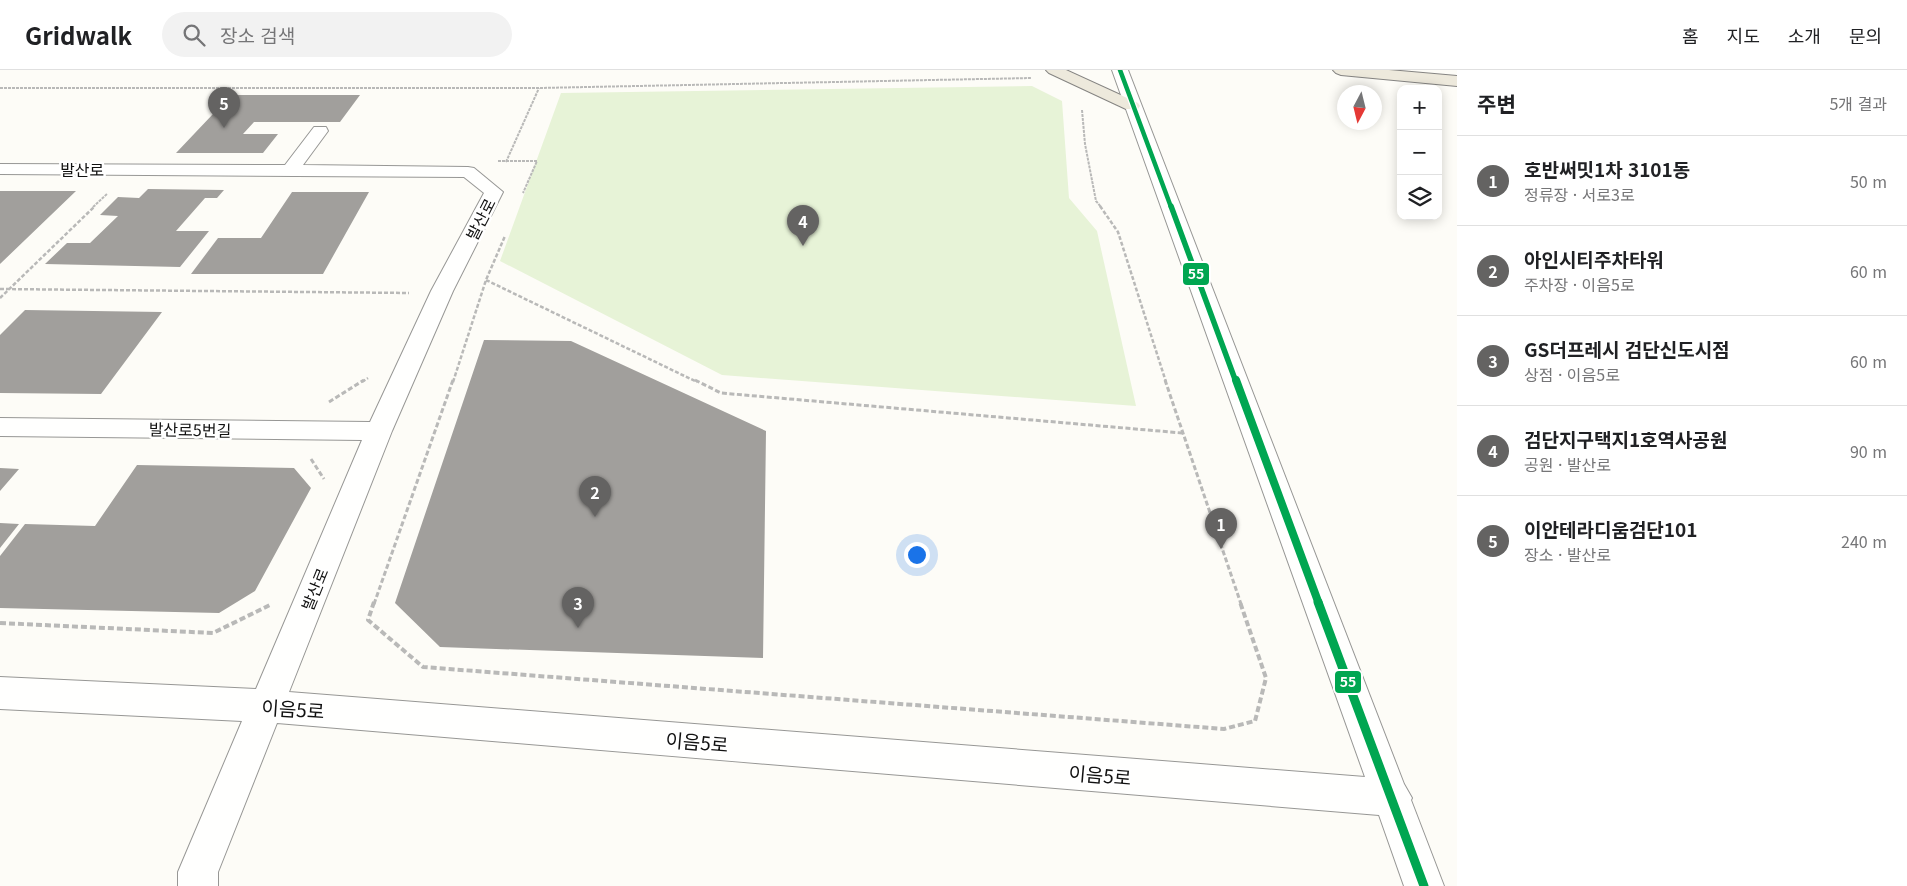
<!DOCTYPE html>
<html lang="ko">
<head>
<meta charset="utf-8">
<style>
	body { margin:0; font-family:Georgia,"Noto Sans KR",serif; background:#f2f2f2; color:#202124 }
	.controls { position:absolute; right:15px; top:15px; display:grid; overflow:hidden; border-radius:10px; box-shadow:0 2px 12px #0003 }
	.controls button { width:45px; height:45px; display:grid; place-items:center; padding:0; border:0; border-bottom:1px solid #e0e0e0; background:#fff; color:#202124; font:25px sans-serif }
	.compass { position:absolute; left:1337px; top:15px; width:45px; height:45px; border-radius:50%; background:#fff; box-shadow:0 2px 12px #0003; rotate:187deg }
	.you { position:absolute; left:916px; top:484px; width:18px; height:18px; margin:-12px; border:4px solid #fff; border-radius:50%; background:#1a73e8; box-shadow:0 0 0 8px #1a73e833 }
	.badge { display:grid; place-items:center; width:32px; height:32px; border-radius:50%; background:#646362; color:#fff; font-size:16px; font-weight:700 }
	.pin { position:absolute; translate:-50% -41px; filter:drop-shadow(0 1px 2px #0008) }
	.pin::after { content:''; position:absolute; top:26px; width:18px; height:15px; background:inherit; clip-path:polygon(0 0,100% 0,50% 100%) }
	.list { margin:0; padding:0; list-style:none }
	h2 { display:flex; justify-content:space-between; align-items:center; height:65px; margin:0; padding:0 20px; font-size:21px }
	h2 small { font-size:16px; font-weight:400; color:#757577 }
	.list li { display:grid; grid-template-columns:32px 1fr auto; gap:15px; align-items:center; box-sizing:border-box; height:90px; padding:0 20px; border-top:1px solid #e0e0e0 }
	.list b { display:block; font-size:19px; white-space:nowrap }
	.list p { margin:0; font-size:16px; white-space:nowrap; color:#757577 }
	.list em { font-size:16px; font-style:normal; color:#757577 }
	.icon { flex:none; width:28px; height:28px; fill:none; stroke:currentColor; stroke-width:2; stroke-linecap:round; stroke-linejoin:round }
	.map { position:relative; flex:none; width:1457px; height:816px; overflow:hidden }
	header { display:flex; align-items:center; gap:30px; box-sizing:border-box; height:70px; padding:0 25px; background:#fff; border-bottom:1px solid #e0e0e0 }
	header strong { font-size:24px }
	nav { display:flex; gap:28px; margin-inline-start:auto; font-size:18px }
	.search { width:350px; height:45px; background:#f2f2f2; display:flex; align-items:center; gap:12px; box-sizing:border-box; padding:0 18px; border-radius:28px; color:#757577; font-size:19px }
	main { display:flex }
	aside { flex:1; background:#fff }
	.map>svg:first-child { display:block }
	.green { fill:#e7f3d7 }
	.building { fill:#a19f9c }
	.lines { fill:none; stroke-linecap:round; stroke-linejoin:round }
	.minor-casing { stroke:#979795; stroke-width:2 }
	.major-casing { stroke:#858482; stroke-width:2 }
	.path-far3 { stroke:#b9b9b8; stroke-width:2; stroke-dasharray:3 1; stroke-linecap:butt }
	.path-far2 { stroke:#b9b9b8; stroke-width:2.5; stroke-dasharray:4 2; stroke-linecap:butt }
	.path-far1 { stroke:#b9b9b8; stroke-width:3; stroke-dasharray:5 2.5; stroke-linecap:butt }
	.path { stroke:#b9b9b8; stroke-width:4; stroke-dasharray:6 3; stroke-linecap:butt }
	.minor { fill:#fffffe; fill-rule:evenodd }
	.major { fill:#ede9dc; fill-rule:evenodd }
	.bus-1-far3-casing { stroke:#fff; stroke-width:7 }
	.bus-1-far2-casing { stroke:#fff; stroke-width:9 }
	.bus-1-far1-casing { stroke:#fff; stroke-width:11 }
	.bus-1-casing { stroke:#fff; stroke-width:13 }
	.bus-1-far3 { stroke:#00a651; stroke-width:4.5 }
	.bus-1-far2 { stroke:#00a651; stroke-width:5.5 }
	.bus-1-far1 { stroke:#00a651; stroke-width:8 }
	.bus-1 { stroke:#00a651; stroke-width:9 }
	.labels { text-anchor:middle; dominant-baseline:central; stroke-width:5; stroke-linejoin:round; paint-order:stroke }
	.street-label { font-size:16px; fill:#111; stroke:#fff }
	.near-street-label { font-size:19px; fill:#111; stroke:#fff }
	.line-badge { stroke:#fff; stroke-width:2 }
	.badge-label { font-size:14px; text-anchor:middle; font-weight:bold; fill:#fff }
</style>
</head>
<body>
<header>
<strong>Gridwalk</strong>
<div class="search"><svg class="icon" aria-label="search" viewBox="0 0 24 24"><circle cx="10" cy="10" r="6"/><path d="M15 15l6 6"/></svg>장소 검색</div>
<nav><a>홈</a><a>지도</a><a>소개</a><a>문의</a></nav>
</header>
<main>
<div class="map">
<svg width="1457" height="816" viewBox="0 0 1457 816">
	<rect width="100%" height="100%" fill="#fdfcf7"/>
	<path class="green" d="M1032,16l30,15 7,97 28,33 39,175 -414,-31 -222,-114 61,-168z"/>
	<path class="building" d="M231,25h129l-20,27h-86l-11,12h35l-15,19h-87z
		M148,119l76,1 -7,8h-12l-29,33h33l-29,36 -135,-3 22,-21h23l28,-27 -18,-1 18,-18 21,1z
		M0,121h76l-76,73z
		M292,122h77l-46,82h-132l27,-36h43z
		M25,240l137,2 -61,82 -101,-1v-58z
		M484,270l87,1 195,90 -3,227 -323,-11 -45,-44z
		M137,395l157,3 17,20 -56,103 -36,22 -219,-5v-52l25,-32 70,2z
		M0,398l19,1 -19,22z
		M0,453l19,1 -19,24z"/>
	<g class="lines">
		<g class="minor-casing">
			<path id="minor" d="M1112,0h16l276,714 8,14 -1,2 33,86h-40l-25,-71 -1102,-92 -59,149v14h-40v-14l64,-151 -242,-12v-32l256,12 106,-249 -362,-4v-18l370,4 61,-131 53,-98 -20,-16 -464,-3v-10l285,1 29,-38h12l2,4 -25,34 165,2 6,1 29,24 -50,99 -61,140 -103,261 1076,85z"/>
		</g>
		<g class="major-casing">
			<path id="major" d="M1046,0h20l72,33 2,3 -2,3h-12l-77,-36z
				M1333,0h56l68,6v10l-116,-11 -5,-2z"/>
		</g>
		<path class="path-far3" d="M0,18h539l492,-10
			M1082,40l3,34 11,57 5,6
			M498,91h39l-14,32
			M506,92l33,-74
			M93,137l14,-13"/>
		<path class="path-far2" d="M1100,136l18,26 48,150
			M486,210l211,102
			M0,219l409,4
			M0,228l95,-92
			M362,312l6,-4
			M453,312l33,-102 19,-44"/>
		<path class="path-far1" d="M695,310l26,13 461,40
			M1165,310l76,224
			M329,332l35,-22
			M311,389l13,20
			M374,534l79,-224"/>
		<path class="path" d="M374,532l-6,18 55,47 801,62 31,-8 11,-43 -26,-76
			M0,553l213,10 57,-28"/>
		<use href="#minor" class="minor"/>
		<use href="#major" class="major"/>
		<g class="bus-1-far3-casing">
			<path id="bus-1-far3" d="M1120,0l51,137"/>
		</g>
		<g class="bus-1-far2-casing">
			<path id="bus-1-far2" d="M1171,136l65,176"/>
		</g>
		<g class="bus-1-far1-casing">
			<path id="bus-1-far1" d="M1236,310l83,224"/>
		</g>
		<g class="bus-1-casing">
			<path id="bus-1" d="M1318,532l106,284"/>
		</g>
		<use href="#bus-1-far3" class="bus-1-far3"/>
		<use href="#bus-1-far2" class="bus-1-far2"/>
		<use href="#bus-1-far1" class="bus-1-far1"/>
		<use href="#bus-1" class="bus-1"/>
	</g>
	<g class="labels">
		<g class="street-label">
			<text x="82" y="99">발산로</text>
			<text transform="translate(480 149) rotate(-63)">발산로</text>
			<text transform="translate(190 359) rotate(1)">발산로5번길</text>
			<text transform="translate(314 519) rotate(-68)">발산로</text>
		</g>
		<g class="near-street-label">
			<text transform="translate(293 638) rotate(4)">이음5로</text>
			<text transform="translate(697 671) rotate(5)">이음5로</text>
			<text transform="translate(1100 704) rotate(5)">이음5로</text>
		</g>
	</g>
	<g class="line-badge">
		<rect x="1182" y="192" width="28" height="24" rx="5" fill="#00a651"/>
		<rect x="1334" y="600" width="28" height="24" rx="5" fill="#00a651"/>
	</g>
	<g class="badge-label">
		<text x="1196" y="209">55</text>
		<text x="1348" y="617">55</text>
	</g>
</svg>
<div class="controls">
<button>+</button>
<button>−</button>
<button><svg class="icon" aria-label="layers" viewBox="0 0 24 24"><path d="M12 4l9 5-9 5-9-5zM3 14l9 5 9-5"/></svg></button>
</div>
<svg class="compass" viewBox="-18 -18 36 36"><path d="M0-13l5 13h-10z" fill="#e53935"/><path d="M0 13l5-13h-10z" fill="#757577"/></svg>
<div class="you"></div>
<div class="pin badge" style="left:1221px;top:479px">1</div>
<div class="pin badge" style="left:595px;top:447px">2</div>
<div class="pin badge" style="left:578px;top:558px">3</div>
<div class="pin badge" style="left:803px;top:176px">4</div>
<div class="pin badge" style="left:224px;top:58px">5</div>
</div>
<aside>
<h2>주변<small>5개 결과</small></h2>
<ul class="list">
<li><span class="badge">1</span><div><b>호반써밋1차 3101동</b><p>정류장 · 서로3로</p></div><em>50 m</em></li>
<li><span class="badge">2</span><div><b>아인시티주차타워</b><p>주차장 · 이음5로</p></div><em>60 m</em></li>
<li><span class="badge">3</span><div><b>GS더프레시 검단신도시점</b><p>상점 · 이음5로</p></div><em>60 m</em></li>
<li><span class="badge">4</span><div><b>검단지구택지1호역사공원</b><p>공원 · 발산로</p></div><em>90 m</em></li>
<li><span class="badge">5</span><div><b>이안테라디움검단101</b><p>장소 · 발산로</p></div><em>240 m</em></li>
</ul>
</aside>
</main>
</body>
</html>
